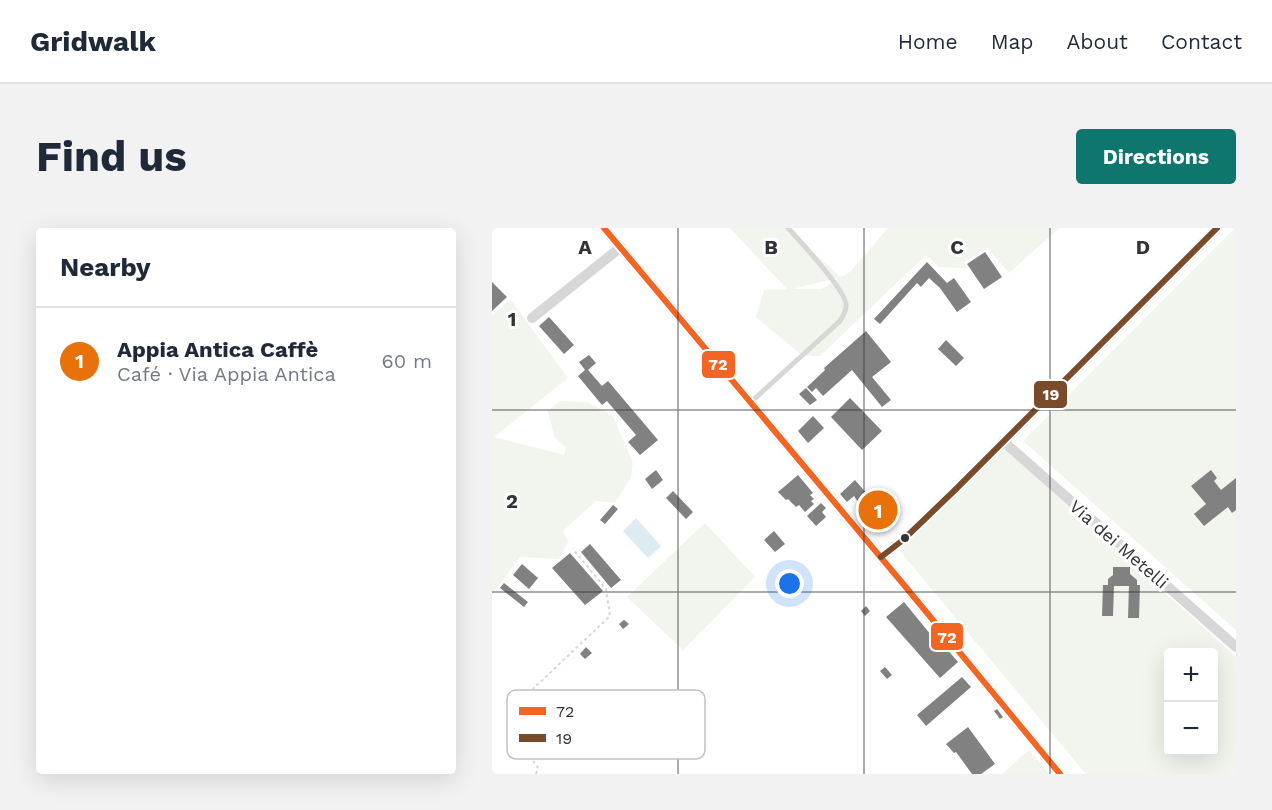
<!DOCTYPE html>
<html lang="en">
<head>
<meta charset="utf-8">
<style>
	body { margin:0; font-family:"Work Sans",sans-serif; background:#f2f2f3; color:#1f2937 }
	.controls { position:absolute; right:18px; bottom:18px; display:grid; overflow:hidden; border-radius:6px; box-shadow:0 6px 24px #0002 }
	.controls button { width:54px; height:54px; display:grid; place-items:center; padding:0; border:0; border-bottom:2px solid #e0e1e3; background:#fff; color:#1f2937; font:30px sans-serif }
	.you { position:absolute; left:298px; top:356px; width:21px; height:21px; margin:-15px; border:4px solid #fff; border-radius:50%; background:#1a73e8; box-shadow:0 0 0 9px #1a73e833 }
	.badge { display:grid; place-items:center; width:39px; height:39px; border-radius:50%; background:#0f766e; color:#fff; font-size:20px; font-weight:700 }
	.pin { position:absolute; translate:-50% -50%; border:3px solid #fff; box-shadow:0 2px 6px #0006 }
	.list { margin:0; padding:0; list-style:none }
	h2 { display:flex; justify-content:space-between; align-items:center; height:78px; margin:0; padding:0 24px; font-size:26px }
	h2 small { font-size:20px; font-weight:400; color:#747a83 }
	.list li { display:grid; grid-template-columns:39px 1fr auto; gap:18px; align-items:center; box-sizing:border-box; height:108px; padding:0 24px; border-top:2px solid #e0e1e3 }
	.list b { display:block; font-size:22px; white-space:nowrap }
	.list p { margin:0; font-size:20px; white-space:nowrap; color:#747a83 }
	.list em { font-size:20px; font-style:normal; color:#747a83 }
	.map { position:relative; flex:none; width:744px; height:546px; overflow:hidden; border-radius:6px }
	header { display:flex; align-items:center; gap:36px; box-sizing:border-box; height:84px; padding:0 30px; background:#fff; border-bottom:2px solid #e0e1e3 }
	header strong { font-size:28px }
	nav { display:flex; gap:33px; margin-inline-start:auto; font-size:21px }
	.intro { display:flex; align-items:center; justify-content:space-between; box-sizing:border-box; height:144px; padding:0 36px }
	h1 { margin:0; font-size:42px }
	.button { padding:15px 27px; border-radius:6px; background:#0f766e; color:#fff; font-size:21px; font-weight:700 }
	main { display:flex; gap:36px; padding:0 36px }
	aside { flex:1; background:#fff; border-radius:6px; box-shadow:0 6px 24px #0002 }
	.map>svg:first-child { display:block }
	.green { fill:#f1f5ed; fill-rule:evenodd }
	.water { fill:#ddebf3 }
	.building { fill:#818181 }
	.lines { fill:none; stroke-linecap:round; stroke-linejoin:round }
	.path { stroke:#d6d6d6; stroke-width:2; stroke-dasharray:3 3; stroke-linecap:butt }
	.service { stroke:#d7d7d7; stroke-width:5 }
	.minor { stroke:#d7d7d7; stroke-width:10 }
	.bus-1-casing { stroke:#fff; stroke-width:10 }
	.bus-2-casing { stroke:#fff; stroke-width:10 }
	.bus-1 { stroke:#f26522; stroke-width:6 }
	.bus-2 { stroke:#7a4b2a; stroke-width:6 }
	.grid { fill:none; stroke:#333; stroke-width:1.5; stroke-opacity:0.55 }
	.bus-dot { fill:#333; stroke:#fff; stroke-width:2 }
	.labels { text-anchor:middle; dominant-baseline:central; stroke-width:6; stroke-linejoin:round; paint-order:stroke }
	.street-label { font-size:18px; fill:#333; stroke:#fff }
	.key { fill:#fff; stroke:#c2c2c2; stroke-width:1.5 }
	.key-label { font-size:16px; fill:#333 }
	.grid-label { font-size:20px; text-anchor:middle; font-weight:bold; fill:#333; stroke:#fff; stroke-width:6; stroke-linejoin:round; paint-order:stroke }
	.line-badge { stroke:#fff; stroke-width:2 }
	.badge-label { font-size:16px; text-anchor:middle; font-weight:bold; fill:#fff }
</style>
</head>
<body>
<header>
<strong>Gridwalk</strong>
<nav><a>Home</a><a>Map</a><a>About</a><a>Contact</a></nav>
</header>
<div class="intro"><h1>Find us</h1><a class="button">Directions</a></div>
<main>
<aside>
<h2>Nearby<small></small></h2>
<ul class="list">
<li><span class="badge" style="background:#e8710a">1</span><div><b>Appia Antica Caffè</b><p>Café · Via Appia Antica</p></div><em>60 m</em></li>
</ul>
</aside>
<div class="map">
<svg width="744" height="546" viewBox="0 0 744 546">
	<rect width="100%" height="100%" fill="#fff"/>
	<path class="green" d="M238,0h60l5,8 46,41 9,-5 38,-44h171l-50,45 -21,-25 -24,14 2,6 -27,-1 -13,-12 -106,101h-17l-47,-39 8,-27 23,-1zM347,50l-17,11h-30l46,-11z
		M743,0h1v402l-213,-189z
		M18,71l58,79 -74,59 70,18 2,-7 -12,-12 -6,-25 12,-10 27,1 26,14 20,47 -2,14 -16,26 -19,-2 -33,30 5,11 -9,17 -39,-2 -28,37v-278z
		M512,219l232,210v117h-150l-187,-224zM676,424h46v100h-46z
		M213,295l50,54 -72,73 -56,-53z
		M537,522l20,24h-47z"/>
	<path class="water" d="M144,290l25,28 -13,12 -25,-27z"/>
	<path class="building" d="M493,24l17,25 -18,12 -17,-25z
		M435,34l20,21 7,-5 17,24 -14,10 -17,-24 -11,-10 -8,9 -4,-4 -37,41 -6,-5z
		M0,54l15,15 -15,14z
		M57,89l25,28 -10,9 -25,-28z
		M374,103l25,31 -19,15 19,23 -9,7 -30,-37 -29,26 -7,-8 -4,4 -5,-5 18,-17 -1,-2z
		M454,112l18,18 -8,8 -18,-17z
		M97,127l7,8 -8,7 14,16 6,-5 50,59 -18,15 -12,-13 8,-7 -29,-34 -5,4 -24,-29 7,-6 -6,-8z
		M314,160l11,12 -7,5 -11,-11z
		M358,170l32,33 -20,19 -31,-33z
		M321,188l11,12 -16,15 -10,-12z
		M164,242l7,10 -11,9 -7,-10z
		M719,242l6,8 -3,3 7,9 15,-12v32l-4,3 -4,-6 -24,19 -10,-12 12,-10 -15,-18z
		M306,247l15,18 -3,2 4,4 -3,2 3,3 -9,8 -6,-7 -3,2 -8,-8 -2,1 -8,-8z
		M363,252l12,14 -9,8 -4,-6 -7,6 -7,-8z
		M181,263l20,21 -7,7 -20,-21z
		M380,273l16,7 -4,11 -17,-7z
		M329,275l5,5 -4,4 4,5 -10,9 -9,-10z
		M121,277l5,4 -13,15 -5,-4z
		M282,303l11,13 -10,8 -11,-12z
		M98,316l31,36 -10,8 -30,-36z
		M78,325l33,38 -18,14 -33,-37z
		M30,336l16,14 -9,11 -16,-14z
		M621,339h17v7l7,6v5h3l-1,33h-11l1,-32h-15l-1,30h-11l1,-31h5v-6l5,-4z
		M12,355l24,19 -4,5 -24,-19z
		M412,374l27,33 2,-2 25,29 -18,16 -54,-61z
		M374,378l4,5 -5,5 -4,-5z
		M132,392l5,4 -6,5 -4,-5z
		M94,419l6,6 -7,6 -5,-5z
		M393,439l7,8 -5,4 -7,-8z
		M470,449l9,10 -45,39 -9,-11z
		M505,481l6,8 -3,2 -6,-8z
		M476,499l27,37 -14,10h-9l-16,-22 -2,1 -8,-9z"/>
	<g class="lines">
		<path class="path" d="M44,546l2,-6 -28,-42 -1,-8 6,-12 95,-90 -4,-27 -33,-40"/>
		<path class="service" d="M259,174l89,-81c3,-5 7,-11 6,-17 -2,-15 -46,-63 -58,-76"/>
		<path class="minor" d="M112,0l300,357 156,189
			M40,90l89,-71
			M511,213l233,206
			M389,329l22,-17 52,-50 262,-262"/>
		<g class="bus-1-casing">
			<path id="bus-1" d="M112,0l300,357 156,189"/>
		</g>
		<g class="bus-2-casing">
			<path id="bus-2" d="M389,329l22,-17 52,-50 262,-262"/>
		</g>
		<use href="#bus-1" class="bus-1"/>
		<use href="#bus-2" class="bus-2"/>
	</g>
	<path class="grid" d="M186,0v546M372,0v546M558,0v546M0,182h744M0,364h744"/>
	<circle class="bus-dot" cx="413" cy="310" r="5"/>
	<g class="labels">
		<g class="street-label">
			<text transform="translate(627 316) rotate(41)">Via dei Metelli</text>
		</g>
	</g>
	<rect x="15" y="462" width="198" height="69" rx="9" class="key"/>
	<rect x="27" y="479" width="27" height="8" fill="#f26522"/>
	<rect x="27" y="506" width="27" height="8" fill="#7a4b2a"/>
	<g class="key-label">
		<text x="64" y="489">72</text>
		<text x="64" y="516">19</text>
	</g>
	<g class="grid-label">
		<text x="93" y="26">A</text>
		<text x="279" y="26">B</text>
		<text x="465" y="26">C</text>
		<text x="651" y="26">D</text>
		<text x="20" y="98">1</text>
		<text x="20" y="280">2</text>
	</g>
	<g class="line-badge">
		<rect x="209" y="122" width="35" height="29" rx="6" fill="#f26522"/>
		<rect x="541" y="152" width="35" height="29" rx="6" fill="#7a4b2a"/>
		<rect x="438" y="394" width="34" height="29" rx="6" fill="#f26522"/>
	</g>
	<g class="badge-label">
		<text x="226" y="142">72</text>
		<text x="559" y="172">19</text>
		<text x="455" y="415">72</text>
	</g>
</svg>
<div class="controls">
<button>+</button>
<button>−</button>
</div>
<div class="you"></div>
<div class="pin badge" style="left:386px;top:282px;background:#e8710a">1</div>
</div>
</main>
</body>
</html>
